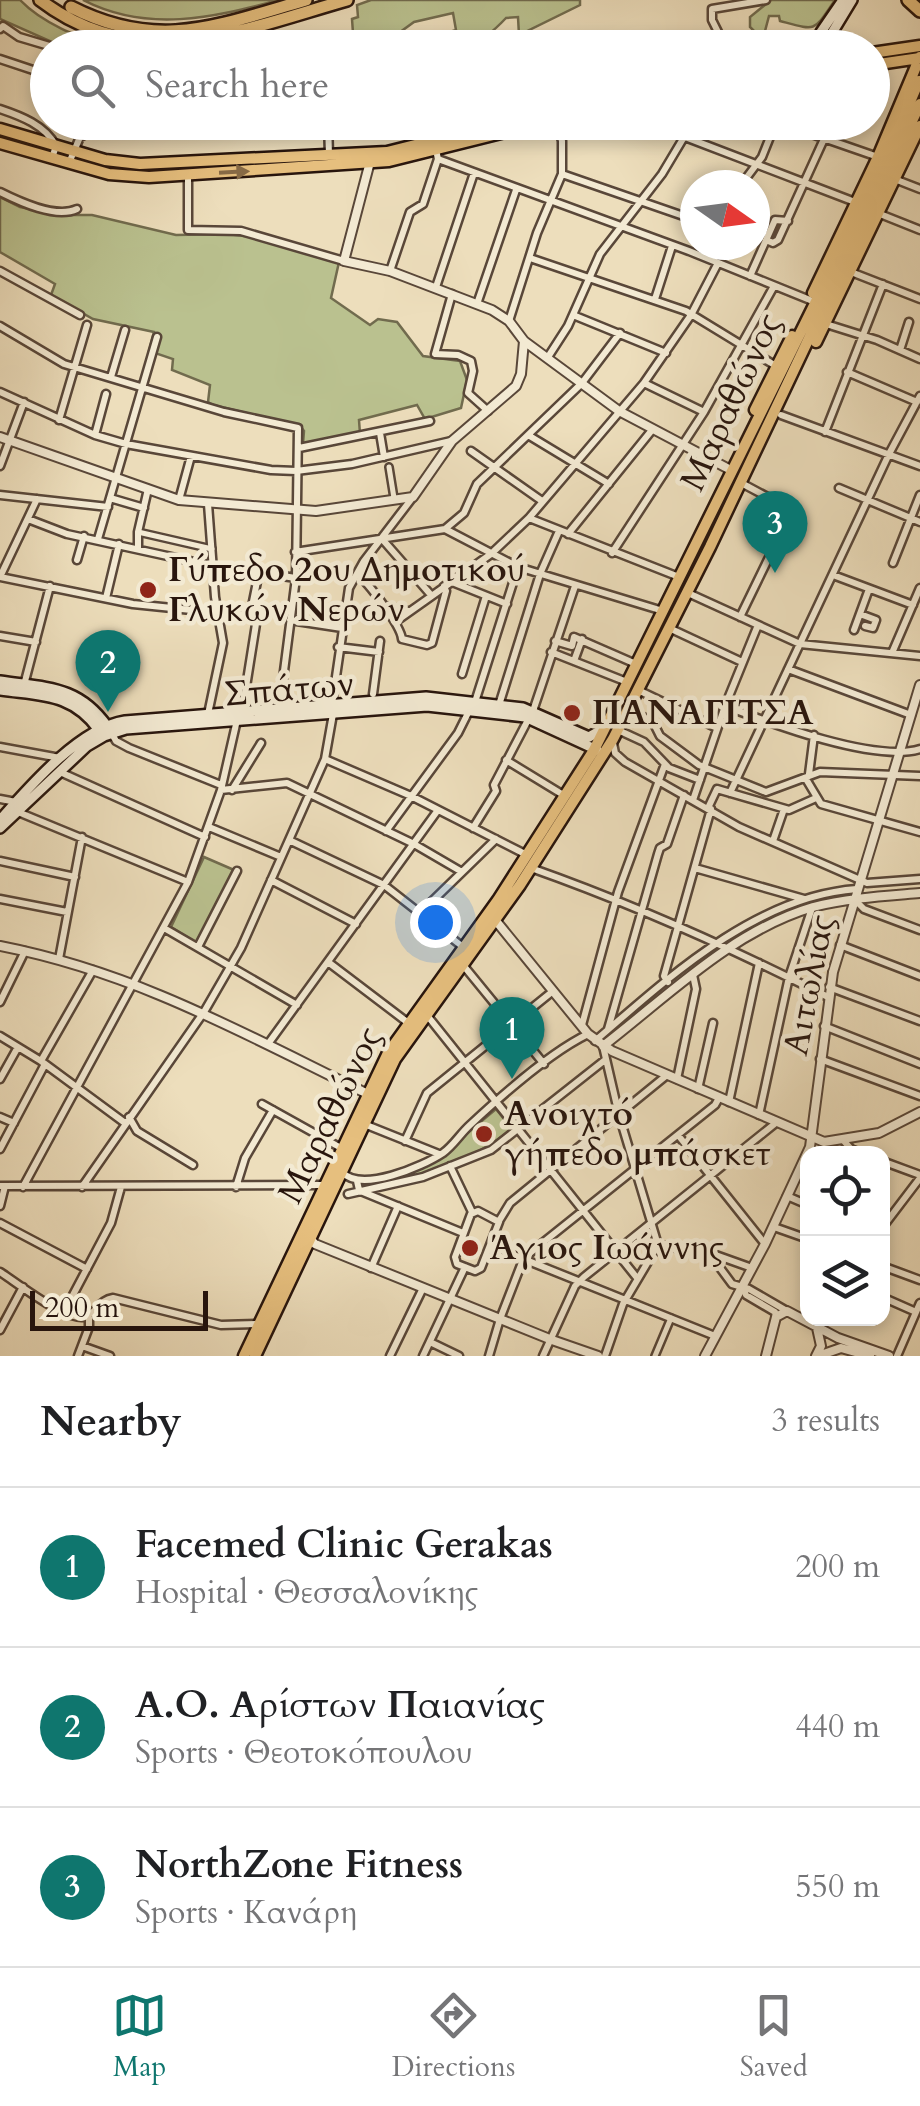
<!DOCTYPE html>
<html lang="en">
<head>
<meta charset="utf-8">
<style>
	body { margin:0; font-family:Cardo,serif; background:#f2f2f2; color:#202124 }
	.controls { position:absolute; right:30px; bottom:30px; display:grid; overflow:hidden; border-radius:20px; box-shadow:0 5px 15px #0003 }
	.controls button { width:90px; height:90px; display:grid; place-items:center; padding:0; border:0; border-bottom:2px solid #e0e0e0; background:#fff; color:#202124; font:50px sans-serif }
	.compass { position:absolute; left:680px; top:170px; width:90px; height:90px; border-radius:50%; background:#fff; box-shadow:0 5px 15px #0003; rotate:104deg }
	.scale { position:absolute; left:30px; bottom:25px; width:178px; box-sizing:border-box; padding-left:10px; border:5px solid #28150d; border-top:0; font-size:28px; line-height:35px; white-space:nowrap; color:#28150d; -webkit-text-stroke:8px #f3ead3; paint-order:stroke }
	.you { position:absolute; left:435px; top:922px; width:35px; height:35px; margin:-25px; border:8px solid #fff; border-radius:50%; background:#1a73e8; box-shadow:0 0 0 15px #1a73e833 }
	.badge { display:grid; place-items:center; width:65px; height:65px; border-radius:50%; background:#0f766e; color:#fff; font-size:32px; font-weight:700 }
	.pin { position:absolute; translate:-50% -82px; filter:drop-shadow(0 2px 5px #0008) }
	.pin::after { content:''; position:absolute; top:52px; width:35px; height:30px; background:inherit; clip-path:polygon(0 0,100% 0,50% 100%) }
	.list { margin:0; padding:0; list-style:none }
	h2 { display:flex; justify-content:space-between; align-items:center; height:130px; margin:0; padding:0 40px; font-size:42px }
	h2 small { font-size:32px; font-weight:400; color:#757577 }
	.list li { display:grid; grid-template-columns:65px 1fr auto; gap:30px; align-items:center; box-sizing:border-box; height:160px; padding:0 40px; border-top:2px solid #e0e0e0 }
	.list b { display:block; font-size:38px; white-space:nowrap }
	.list p { margin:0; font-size:32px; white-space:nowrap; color:#757577 }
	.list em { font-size:32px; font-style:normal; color:#757577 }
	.icon { flex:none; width:55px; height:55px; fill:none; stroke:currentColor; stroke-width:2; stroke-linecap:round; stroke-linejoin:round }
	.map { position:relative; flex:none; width:920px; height:1356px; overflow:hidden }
	.search { position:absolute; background:#fff; box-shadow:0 5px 15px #0003; left:30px; right:30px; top:30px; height:110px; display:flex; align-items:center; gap:25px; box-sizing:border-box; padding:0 35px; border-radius:55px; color:#757577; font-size:38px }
	.sheet { height:610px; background:#fff }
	nav { display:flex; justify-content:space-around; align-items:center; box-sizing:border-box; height:140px; border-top:2px solid #e0e0e0; background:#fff; font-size:28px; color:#757577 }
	nav a { display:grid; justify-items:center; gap:5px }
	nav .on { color:#0f766e }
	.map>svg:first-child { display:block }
	.green { fill:#bac18f; stroke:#716b4e; stroke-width:2.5 }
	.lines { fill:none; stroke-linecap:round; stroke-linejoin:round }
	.pedestrian-casing { stroke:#594739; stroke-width:10 }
	.minor-casing { stroke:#594739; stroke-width:11 }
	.tertiary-casing { stroke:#594739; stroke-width:12 }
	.secondary-casing { stroke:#28150d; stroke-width:14 }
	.primary-casing { stroke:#28150d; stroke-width:15 }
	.motorway-casing { stroke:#28150d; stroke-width:16 }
	.pedestrian { stroke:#f3ead3; stroke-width:5 }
	.minor { stroke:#f3ead3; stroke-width:6 }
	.tertiary { stroke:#f3ead3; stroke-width:8 }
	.secondary { stroke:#f3ead3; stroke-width:9 }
	.primary { stroke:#e6bf7e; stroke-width:10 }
	.motorway { stroke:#e6bf7e; stroke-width:11 }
	.oneway { fill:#876a46 }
	.poi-dot { fill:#8f2418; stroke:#f3ead3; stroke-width:4 }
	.labels { text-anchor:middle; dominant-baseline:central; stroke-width:9; stroke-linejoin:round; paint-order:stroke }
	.street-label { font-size:35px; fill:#28150d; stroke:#f3ead3 }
	.poi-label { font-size:35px; font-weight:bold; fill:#28150d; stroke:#f3ead3; text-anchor:start }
</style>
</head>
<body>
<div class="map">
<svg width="920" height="1356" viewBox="0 0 920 1356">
	<rect width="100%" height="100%" fill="#eddebc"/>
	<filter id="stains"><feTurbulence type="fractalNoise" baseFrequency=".002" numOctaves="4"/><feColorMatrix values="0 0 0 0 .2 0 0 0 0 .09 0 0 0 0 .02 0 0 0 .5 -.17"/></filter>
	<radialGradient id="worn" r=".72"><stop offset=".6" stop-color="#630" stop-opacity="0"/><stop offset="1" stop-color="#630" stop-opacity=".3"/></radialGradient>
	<path class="green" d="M0,0h20c23,24 57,36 88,47h-45l-63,-28z
		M83,0h196c-67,18 -132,33 -196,0z
		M371,0h209v5l-61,30 -1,-18 -12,1c-34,36 -45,30 -91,29l-3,-3 44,-14 -3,-17 -39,9 -29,21 -31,4 -2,-28 6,-2 -1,-12z
		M771,0h64c-22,32 -17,31 -55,21l-1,-5h-10l-4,15 -8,3 -7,-7v-10z
		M0,197l20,10 41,8h31l84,20 51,-1 36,4 76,24 -8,36 39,27 8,-6 19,3 26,34 37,5 7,19 -6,28 -36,11 -8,-14 -58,15 1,14 -57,10 1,-13 -4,-5 -87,-21 -5,-3 2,-17 -38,-15 1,-11 -24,-8 5,-19 -61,-13 -42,-24 4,-11 -55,-32z
		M204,857l30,13 -36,74 -27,-17z
		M496,1109l16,20c-43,35 -97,48 -149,61l-4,-8 80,-25z"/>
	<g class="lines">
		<g class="pedestrian-casing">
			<path id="pedestrian" d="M389,467l5,31
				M138,532l74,17
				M655,1356l16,-38"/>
		</g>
		<g class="minor-casing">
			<path id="minor" d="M0,29l3,-3 16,11 37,11
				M726,48l-14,-28v-11l54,-9
				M0,59l48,16
				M0,109c21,7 45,16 56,37l-4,12
				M328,122l1,33
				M777,122l101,35
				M685,137l170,65
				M436,150l2,9 251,92 121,49
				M69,163l11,-26 29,-15
				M562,174l133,46
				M188,175v55l53,1 103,30
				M897,180l23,9
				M741,185l21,-28 14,-35
				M0,192c20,10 56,27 77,17
				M880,214l40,16
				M766,240l7,3 5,-3 46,-101
				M530,258l156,53 90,55
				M0,271l80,44
				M390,271l20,-59 13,-8 15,-45
				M851,272l69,27
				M750,276l25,-56 13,1
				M436,287l38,-114
				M452,294l-17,60 23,1 13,6 2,10 -5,22 20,18
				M655,299l17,-53
				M477,304l39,-114
				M573,315l93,38
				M509,321l28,-88 25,-59v-33l-5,-19
				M826,324l51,16 43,19
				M0,326l64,38 160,48 74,16 -2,150 -16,124
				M900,350l9,-28
				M548,357l20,-31 32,-72 62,-80 31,-52
				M847,372l70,30
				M111,377l14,-47
				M644,383l60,29
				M0,392l95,43 31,9 145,26 25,1 56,-7 99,-23
				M781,415l139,51
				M59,420l28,-95
				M825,432l58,-148
				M380,433l4,24
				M95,435l11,-41
				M528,435l81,49
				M299,448l131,-27
				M471,451l71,50
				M0,466l24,-64
				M839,488l81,34
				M0,495l108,12
				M110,498l34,10
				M37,499l-37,78 133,27 117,12
				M179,500l12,-44
				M529,518l150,59
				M28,519l39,15 146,32 83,12
				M445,529l73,38 145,44
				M568,534l84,-104
				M98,539l59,-202
				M383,540l48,55
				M138,549v-17l10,-43
				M295,552l150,-23 19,-16 13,-29 105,-101 38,-50
				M612,553l92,-141 70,-126
				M77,560l7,-24
				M893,563l27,-68
				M357,574c11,8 44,52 45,65l25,6 5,-2 14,-52 -2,-5
				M833,575l80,30
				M452,582l55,22
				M688,593l112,51 120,12
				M106,598l13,-54
				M381,605l27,6
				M860,614l16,6 -3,8 -8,-2
				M740,617l52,-107 -47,-25
				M290,620l52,8
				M395,622l96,-68 38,-36 115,-135 47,-68 27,-52
				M669,628l73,34
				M854,630l15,-41
				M0,636l36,6
				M555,641l17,5 2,-9 62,27
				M338,647l41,5
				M551,652l76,30
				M892,653l28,-65
				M574,661l8,-22
				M788,669l123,46
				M462,674l24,-78
				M24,685l26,-99
				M638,690l79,38
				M373,694l7,-53
				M475,702l43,-135
				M332,704l17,-116 15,-27 49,-64
				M499,705l41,-131 19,-43
				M725,706c45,17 150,57 195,43
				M629,710l24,12 7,14 39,29 67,27 54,-20 100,4
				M533,711l42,-125
				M242,712l14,-88 -6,-8 9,-44
				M208,714l15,-71 -8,-46 -7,-93
				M618,730l26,12 25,26 31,12
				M112,734l4,7 13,7 92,37
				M613,743l2,10 10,9 114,65 128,56 53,-4
				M0,747l60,11
				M325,759l86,37 116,59
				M506,760l59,36
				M60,772l145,65
				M809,774l5,-39
				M806,779l15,25 99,28
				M221,790l66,-7 127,61 48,28
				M232,790l29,-47
				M730,793l159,-339 31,-58
				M0,799l16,3
				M693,800l32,-94 33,-81
				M708,808l9,-19 72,21 27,-12
				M18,812l170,70
				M209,827l72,30
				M473,828l23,-37 -2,-6 35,-67
				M386,831l72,-98 11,-22
				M289,840l95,45 79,62
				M773,841l11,-32
				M0,861l75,16
				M531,868c102,36 200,80 297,129
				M695,868l109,31
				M271,880l85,44
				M0,899l67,13
				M854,899l10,10 56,21
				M420,913l76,-74
				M164,928l133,77
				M840,945l80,31
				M198,947l39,-76
				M59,959l23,-122
				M328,962l79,60
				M463,965l81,99
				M668,982l-4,-6 47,-167
				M829,987l91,34
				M0,1002l25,-51
				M426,1014l211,264
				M582,1025l36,-133 47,-128
				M824,1026l96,38
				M608,1029l50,-175 2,-6 7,-4 17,-49
				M0,1036l41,25 84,62
				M595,1041c73,-63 161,-145 262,-152
				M268,1044l170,-234
				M603,1046l16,69 39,130
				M820,1059l100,37
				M41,1061l52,-91
				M0,1079l18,-32
				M677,1079l19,-90 -3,-14
				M698,1089l15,-66
				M729,1102l30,-139
				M262,1104l79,44
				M759,1115l30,-138 23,-69
				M0,1117l14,6
				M129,1117l8,14 56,34
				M364,1124l75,30
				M678,1135l87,109
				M843,1140l8,9 12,5
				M405,1141l22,-48 126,-102
				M0,1149l45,-85
				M882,1161l38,14
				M450,1166l22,46
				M342,1172c19,21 80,-5 101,-19 11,-8 17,-19 27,-28 31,-29 81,-73 118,-91
				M357,1181l2,9 4,2 100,41
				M0,1186l325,-1
				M23,1187l165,-305 33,-92 16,-70
				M82,1187l122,-175 37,-64 84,-189 8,-45
				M236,1187l9,-29 28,-48
				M348,1194l75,-17 68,-27 114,-90
				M787,1196l21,9
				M0,1206l5,-20
				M478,1211l21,11 -18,46 -6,3 -18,-7 -2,-7 16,-43z
				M499,1221l11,-18 157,-128
				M0,1223l87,46
				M774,1227l34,12
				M882,1228l38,-50
				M658,1245l51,8 23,31 17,5 38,22
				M491,1246l224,90
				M710,1253l42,15
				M882,1266l38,14
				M371,1268l27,-62
				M0,1272c16,10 68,52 87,44 11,-5 13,-16 26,-18l108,27 38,-1
				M744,1290l2,5 29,17 1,5
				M882,1297l34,15
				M64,1312l47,-89 10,-36
				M0,1330l23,-43
				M430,1342l29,14
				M82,1346l28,10
				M78,1356l11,-29v-12
				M390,1356l33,-68
				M423,1356l42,-89
				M489,1356l11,-37 21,-54 9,-12 185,-148 4,-7
				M543,1356l32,-70 9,-9 193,-155
				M605,1356l18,-52 35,-59
				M897,1356l23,-53"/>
		</g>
		<g class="tertiary-casing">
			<path id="tertiary" d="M371,158l-27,103 46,10 102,39 17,11 15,20 95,70 108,57
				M0,437l179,63 137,11 97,-14 39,-56 64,-55 5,-12 3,-33
				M492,916l96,118 24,17 212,91 55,-9 41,-21
				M0,946c138,27 246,89 370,149
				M603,1046c65,-50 129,-115 210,-139 35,-9 72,-11 107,-14
				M309,1237l6,7 237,96 46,16
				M705,1356l60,-112 45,-97 23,-175 87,-287
				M766,1356l10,-39 11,-6 51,27 51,18
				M816,1356l5,-10 -4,-18
				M818,1356l23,-8 29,8"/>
		</g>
		<g class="secondary-casing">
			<path id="secondary" d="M816,48l5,-16 22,-32
				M828,48l1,-10 23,-38
				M0,681c46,7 78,4 107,45
				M0,690c42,6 72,3 99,40
				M0,820c30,-34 80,-92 125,-99l301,-24 97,11 66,29 14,-8
				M0,828l87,-82 17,-10 22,-7 301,-23 98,11 72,33"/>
		</g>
		<g class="primary-casing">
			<path id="primary" d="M872,53l48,-7
				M872,65l48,-7
				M0,129l105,31 35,4 247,-12 120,-30
				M0,143l109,31 40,3 240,-16 156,-39
				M813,293l65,-136 42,-100
				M816,342l104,-216
				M755,410l37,-74
				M244,1356l144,-303 110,-153 96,-150 285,-576 40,-93
				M255,1356l140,-297 125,-174 93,-146 97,-192 210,-443"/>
		</g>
		<g class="motorway-casing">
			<path id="motorway" d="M40,0c99,76 201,30 307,0
				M908,0l12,11
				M71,7c88,45 147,18 235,-7"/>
		</g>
		<use href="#pedestrian" class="pedestrian"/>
		<use href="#minor" class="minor"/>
		<use href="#tertiary" class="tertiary"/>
		<use href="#secondary" class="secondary"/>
		<use href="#primary" class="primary"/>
		<use href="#motorway" class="motorway"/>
	</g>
	<defs><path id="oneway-solid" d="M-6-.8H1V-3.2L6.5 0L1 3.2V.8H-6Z" transform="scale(2.5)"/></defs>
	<use class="oneway" href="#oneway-solid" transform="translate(234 172) rotate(-3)"/>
	<g class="poi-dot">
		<circle cx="148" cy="590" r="10"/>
		<circle cx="572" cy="713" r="10"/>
		<circle cx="484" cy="1134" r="10"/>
		<circle cx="470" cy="1248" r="10"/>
	</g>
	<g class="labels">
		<g class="street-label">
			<text transform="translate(731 402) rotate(-65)">Μαραθώνος</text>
			<text transform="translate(289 689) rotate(-5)">Σπάτων</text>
			<text transform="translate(809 985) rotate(-79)">Αιτωλίας</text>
			<text transform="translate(330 1115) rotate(-64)">Μαραθώνος</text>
		</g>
		<g class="poi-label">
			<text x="168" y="570">Γύπεδο 2ου Δημοτικού<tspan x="168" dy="40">Γλυκών Νερών</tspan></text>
			<text x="592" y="713">ΠΑΝΑΓΙΤΣΑ</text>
			<text x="504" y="1114">Ανοιχτό<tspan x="504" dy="40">γήπεδο μπάσκετ</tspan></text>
			<text x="490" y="1248">Άγιος Ιωάννης</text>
		</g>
	</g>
	<rect width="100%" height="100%" filter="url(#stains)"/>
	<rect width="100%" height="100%" fill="url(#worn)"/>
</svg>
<div class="controls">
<button><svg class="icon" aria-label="locate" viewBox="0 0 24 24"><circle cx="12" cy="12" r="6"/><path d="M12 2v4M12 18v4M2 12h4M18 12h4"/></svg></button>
<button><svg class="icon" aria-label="layers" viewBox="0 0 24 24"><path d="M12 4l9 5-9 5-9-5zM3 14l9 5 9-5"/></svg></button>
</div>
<svg class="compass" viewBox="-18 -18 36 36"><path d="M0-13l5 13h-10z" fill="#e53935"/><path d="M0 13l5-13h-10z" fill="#757577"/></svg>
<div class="scale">200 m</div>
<div class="you"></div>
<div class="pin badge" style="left:512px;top:1079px">1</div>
<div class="pin badge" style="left:108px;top:712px">2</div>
<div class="pin badge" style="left:775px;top:573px">3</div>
<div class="search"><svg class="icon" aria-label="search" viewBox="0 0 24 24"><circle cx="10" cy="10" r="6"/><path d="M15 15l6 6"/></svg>Search here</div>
</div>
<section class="sheet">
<h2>Nearby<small>3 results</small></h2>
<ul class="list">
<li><span class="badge">1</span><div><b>Facemed Clinic Gerakas</b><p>Hospital · Θεσσαλονίκης</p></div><em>200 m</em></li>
<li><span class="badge">2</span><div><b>Α.Ο. Αρίστων Παιανίας</b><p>Sports · Θεοτοκόπουλου</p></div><em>440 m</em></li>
<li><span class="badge">3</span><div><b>NorthZone Fitness</b><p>Sports · Κανάρη</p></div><em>550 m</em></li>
</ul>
</section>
<nav>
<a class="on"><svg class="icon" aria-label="map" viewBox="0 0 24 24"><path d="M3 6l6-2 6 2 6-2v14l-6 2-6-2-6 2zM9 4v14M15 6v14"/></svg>Map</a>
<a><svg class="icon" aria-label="directions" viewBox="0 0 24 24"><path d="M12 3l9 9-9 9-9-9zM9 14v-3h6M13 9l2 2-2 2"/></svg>Directions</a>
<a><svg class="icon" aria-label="saved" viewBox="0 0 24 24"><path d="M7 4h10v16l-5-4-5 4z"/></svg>Saved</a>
</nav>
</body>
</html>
